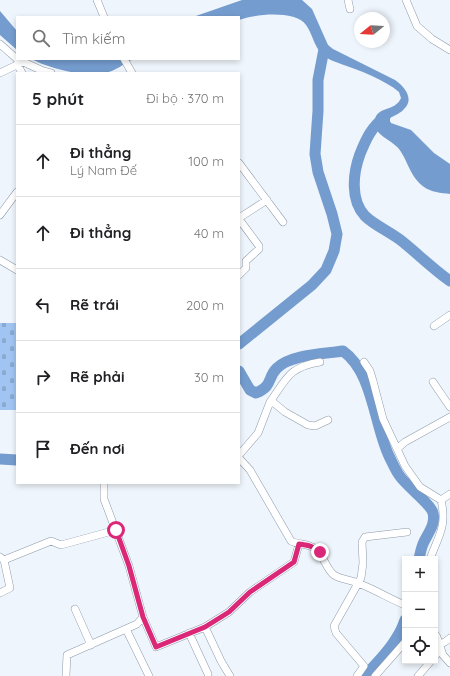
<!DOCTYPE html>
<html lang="vi">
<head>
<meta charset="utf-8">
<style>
	body { margin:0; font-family:Quicksand,sans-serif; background:#f6f6f6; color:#202124 }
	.controls { position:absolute; right:12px; bottom:12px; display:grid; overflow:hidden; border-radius:0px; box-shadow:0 2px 6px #0003 }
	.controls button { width:36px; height:36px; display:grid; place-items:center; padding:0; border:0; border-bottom:1px solid #e0e0e0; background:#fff; color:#202124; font:20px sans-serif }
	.compass { position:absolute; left:354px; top:12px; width:36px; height:36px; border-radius:50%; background:#fff; box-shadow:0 2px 6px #0003; rotate:252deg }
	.stop { position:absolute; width:12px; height:12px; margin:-9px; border:3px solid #db2777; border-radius:50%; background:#fff }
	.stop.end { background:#db2777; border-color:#fff; box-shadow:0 1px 4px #0008 }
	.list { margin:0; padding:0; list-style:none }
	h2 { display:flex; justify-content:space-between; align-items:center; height:52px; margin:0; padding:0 16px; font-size:17px }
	h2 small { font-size:13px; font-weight:400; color:#757577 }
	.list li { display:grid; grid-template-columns:26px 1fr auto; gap:12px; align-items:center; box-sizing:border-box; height:72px; padding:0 16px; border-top:1px solid #e0e0e0 }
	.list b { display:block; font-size:15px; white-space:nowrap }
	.list p { margin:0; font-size:13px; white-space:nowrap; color:#757577 }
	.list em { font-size:13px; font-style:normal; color:#757577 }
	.icon { flex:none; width:22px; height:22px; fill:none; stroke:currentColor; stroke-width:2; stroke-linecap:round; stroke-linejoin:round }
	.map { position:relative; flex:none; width:450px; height:676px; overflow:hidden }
	.search { position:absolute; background:#fff; box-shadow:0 2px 6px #0003; left:16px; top:16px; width:224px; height:44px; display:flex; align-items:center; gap:10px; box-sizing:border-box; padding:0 14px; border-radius:0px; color:#757577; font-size:15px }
	.panel { position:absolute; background:#fff; box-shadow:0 2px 6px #0003; left:16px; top:72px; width:224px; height:412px; border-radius:0px }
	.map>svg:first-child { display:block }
	.cemetery { fill:url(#cemetery-stones) }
	.water { fill:#749cce }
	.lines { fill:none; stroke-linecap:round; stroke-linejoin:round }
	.river { stroke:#749cce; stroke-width:11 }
	.minor-casing { stroke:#8d9aab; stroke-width:8 }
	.minor { stroke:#fff; stroke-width:7 }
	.route { stroke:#db2777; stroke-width:5 }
</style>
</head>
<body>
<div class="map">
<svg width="450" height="676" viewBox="0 0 450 676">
	<defs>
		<pattern id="cemetery-stones" width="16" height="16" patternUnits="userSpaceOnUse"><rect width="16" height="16" fill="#a1c5f2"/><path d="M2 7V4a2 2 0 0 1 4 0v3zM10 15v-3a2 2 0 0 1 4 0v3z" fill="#8aa9cf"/></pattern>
	</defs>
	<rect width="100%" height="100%" fill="#eff5fc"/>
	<path class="cemetery" d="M0,323h17v87h-17z"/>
	<path class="water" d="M242,0h60l10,9 16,36 5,4 62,31c9,6 20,19 9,29 -3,4 -9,6 -14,9v3l1,2 20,7 23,23 16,11v30c-9,-1 -19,-2 -26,-7 -14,-10 -16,-26 -25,-38 -8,-10 -27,-14 -24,-29 2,-14 20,-8 26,-22l-2,-6c-14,-12 -40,-22 -58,-28 -4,-2 -9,-3 -14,-6 -13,-8 -13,-22 -21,-33 -10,-15 -52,-11 -67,-5v-3h-46z
		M0,11l17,20v19l-17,-15z
		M32,59h101c-9,5 -18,12 -28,14 -20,4 -56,-4 -73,-14z"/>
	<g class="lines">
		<path class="river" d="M385,117c-13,9 -19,22 -25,37 -7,19 -10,46 5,62 9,9 27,17 38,26 16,13 30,27 47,39
			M239,344l73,-59 14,-15 8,-19 3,-17 -5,-20 -14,-42 -3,-18 3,-43v-31l6,-31
			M239,371l11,19 6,3c17,-7 11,-15 21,-25 14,-14 48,-14 66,-17 30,21 31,74 46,105 3,6 6,13 10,19 7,11 32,29 34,38 3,12 -6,21 -10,31 -2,5 -3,10 -4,15
			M0,459l17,1
			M365,676c15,-17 33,-34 40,-56"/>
		<g class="minor-casing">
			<path id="minor" d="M97,0l7,17
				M348,0l2,9
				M406,0l11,26 15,13 18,11
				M0,44l17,15
				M17,59l26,12 8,2
				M124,59l8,14
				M17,64l5,9
				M0,73l23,-11
				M239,163l44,59
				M0,215l17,-23
				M239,218l28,-18
				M239,219l20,27v3l-13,12v7l-7,7
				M0,260l17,10
				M434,326l16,-11
				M364,362l6,9 3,10 10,38 22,47 15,21 21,13c6,26 -2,35 -11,59
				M433,382l17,25
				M270,402c17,-24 19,-35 50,-40
				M398,448l7,-6 45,-25
				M239,455l19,-22 12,-31 4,1 11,9 23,13 7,1 13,-6
				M239,458l11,12 41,71c8,4 16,2 23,7 10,6 11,20 20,27 8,5 18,5 26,9 16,6 30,15 45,21
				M441,500l9,-6
				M0,557l4,3 47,-19 10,4 55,-15
				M0,593l10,-5 -6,-28
				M75,609l16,36
				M143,617l13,30 49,-20 16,34 9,15
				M205,627l24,-15 21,-20 44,-30 5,-18
				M126,629l23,47
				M189,633l19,41
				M435,634l2,3 6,18 7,8
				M440,644l5,-2 5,-4
				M435,656l6,-7
				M66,676l1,-21 70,-31 6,-7 -14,-51 -25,-67v-16
				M357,676l7,-10 -28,-33 -2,-7 27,-48 2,-15 -1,-21 3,-5 42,-5
				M375,676l30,-34
				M418,676l13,-15"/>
		</g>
		<use href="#minor" class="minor"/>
	</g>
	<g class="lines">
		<path class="route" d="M116,530l13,36 14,51 13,30 49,-20 24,-15 21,-20 44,-30 5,-18c9,1 14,2 21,8"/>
	</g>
</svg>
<div class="controls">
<button>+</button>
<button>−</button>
<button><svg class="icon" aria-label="locate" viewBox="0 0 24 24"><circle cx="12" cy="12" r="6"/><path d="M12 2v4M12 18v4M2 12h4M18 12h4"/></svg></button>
</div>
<svg class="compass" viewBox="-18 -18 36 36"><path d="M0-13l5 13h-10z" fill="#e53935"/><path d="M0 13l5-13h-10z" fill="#757577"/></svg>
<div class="stop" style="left:116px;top:530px"></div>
<div class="stop end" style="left:320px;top:552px"></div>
<div class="search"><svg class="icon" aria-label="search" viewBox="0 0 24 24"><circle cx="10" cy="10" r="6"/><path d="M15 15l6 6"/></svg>Tìm kiếm</div>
<section class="panel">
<h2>5 phút<small>Đi bộ · 370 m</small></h2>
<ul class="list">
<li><svg class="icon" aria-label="ahead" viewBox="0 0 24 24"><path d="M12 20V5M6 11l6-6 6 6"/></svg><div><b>Đi thẳng</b><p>Lý Nam Đế</p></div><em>100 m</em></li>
<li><svg class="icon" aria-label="ahead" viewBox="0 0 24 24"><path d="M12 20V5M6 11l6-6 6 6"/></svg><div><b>Đi thẳng</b></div><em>40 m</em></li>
<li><svg class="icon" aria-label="left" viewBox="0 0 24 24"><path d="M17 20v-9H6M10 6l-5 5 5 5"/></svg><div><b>Rẽ trái</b></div><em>200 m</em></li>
<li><svg class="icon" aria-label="right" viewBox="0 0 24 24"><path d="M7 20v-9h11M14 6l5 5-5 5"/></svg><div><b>Rẽ phải</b></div><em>30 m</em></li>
<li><svg class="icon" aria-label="arrive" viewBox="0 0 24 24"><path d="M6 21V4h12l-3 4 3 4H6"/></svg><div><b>Đến nơi</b></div></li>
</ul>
</section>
</div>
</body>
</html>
